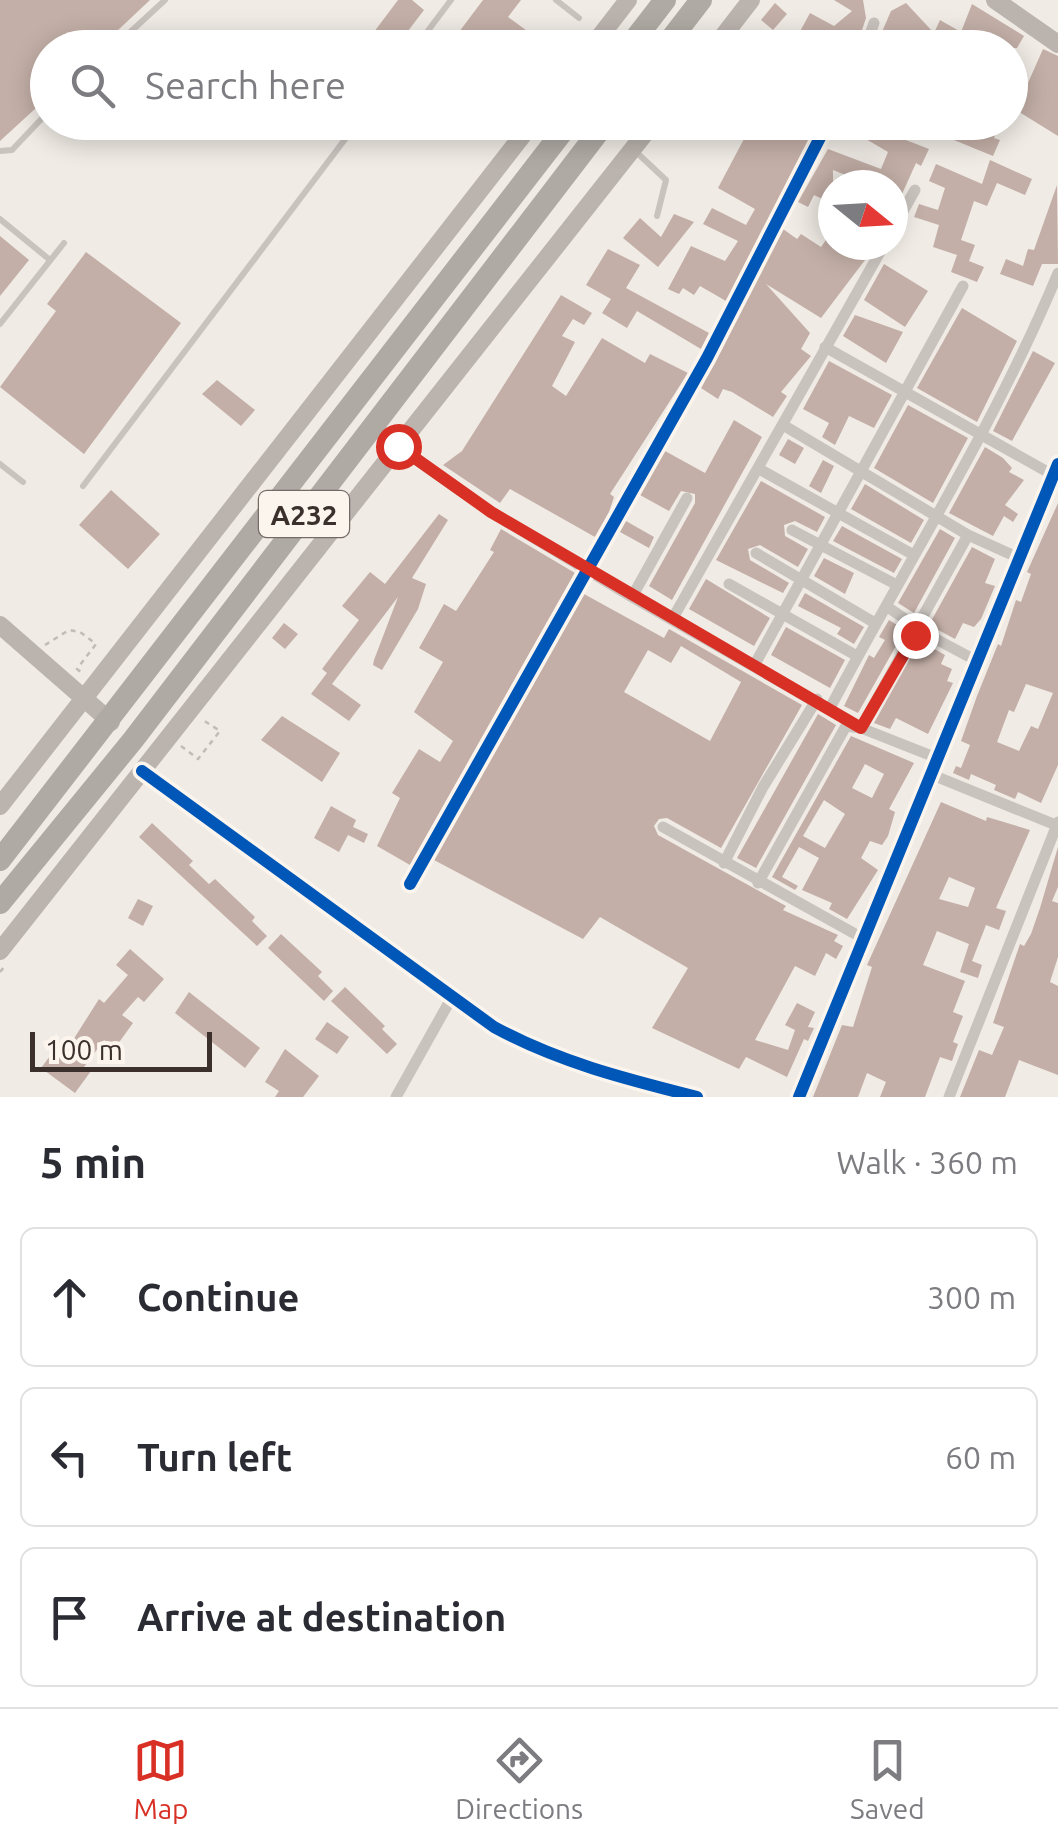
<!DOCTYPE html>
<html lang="en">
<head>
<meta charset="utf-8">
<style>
	body { margin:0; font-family:Ubuntu,sans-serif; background:#f7f7f7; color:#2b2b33 }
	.compass { position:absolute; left:818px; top:170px; width:90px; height:90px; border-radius:50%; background:#fff; box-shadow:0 5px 25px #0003; rotate:108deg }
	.scale { position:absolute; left:30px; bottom:25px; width:182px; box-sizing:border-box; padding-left:10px; border:5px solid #3b302b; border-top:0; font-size:28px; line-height:35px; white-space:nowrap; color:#3b302b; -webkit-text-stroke:8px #fbf5ee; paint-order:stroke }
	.stop { position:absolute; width:30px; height:30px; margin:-22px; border:8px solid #d93025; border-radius:50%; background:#fff }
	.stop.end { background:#d93025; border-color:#fff; box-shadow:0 2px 10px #0008 }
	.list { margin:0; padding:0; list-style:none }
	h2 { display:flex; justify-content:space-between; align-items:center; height:130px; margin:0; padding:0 40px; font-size:42px }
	h2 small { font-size:32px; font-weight:400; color:#7c7c81 }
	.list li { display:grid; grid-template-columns:65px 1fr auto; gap:30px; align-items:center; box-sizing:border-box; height:140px; margin:0 20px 20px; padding:0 20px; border:2px solid #e1e1e2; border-radius:15px }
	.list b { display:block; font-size:38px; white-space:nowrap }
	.list em { font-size:32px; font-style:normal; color:#7c7c81 }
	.icon { flex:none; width:55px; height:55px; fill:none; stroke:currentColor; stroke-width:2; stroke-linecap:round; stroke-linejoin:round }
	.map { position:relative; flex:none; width:1058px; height:1097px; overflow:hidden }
	.search { position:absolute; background:#fff; box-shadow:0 5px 25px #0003; left:30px; right:30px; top:30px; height:110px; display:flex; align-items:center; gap:25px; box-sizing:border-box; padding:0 35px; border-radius:55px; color:#7c7c81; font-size:38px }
	.sheet { height:610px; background:#fff }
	nav { display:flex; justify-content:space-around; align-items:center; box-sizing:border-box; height:140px; border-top:2px solid #e1e1e2; background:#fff; font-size:28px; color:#7c7c81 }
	nav a { display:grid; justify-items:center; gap:5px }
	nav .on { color:#d93025 }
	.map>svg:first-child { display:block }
	.building { fill:#c3afa7; fill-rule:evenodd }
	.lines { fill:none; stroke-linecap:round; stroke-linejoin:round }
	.path { stroke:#c2bbb6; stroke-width:2.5; stroke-dasharray:5 5; stroke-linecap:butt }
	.lane { stroke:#c9c3be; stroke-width:6 }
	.street { stroke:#c9c3be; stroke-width:11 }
	.secondary { stroke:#bab3ae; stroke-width:18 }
	.highway { stroke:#afaaa4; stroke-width:22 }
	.cycleway-casing { stroke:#fbf5ee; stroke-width:19 }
	.cycleway { stroke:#0057b8; stroke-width:12 }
	.route { stroke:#d93025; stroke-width:12 }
	.labels { text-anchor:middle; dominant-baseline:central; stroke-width:9; stroke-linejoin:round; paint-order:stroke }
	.shield { fill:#fbf5ee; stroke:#756b66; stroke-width:2.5 }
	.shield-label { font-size:28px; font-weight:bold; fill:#3b302b }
</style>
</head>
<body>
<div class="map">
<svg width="1058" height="1097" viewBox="0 0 1058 1097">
	<rect width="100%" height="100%" fill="#f0ebe5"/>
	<path class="building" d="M0,0h150l-51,48h-51v49l-48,44z
		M398,0h14l12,10 -29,38h-33z
		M483,0h38l-13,17 22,16 1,10 18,5h-71l-19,-16z
		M834,0h29l3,18 -10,30h-65l19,-35 24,13 18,-15z
		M775,3l12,11 -14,16 -12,-10z
		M906,3l28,30 6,-13 21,12 11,-28 52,32 -7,12h-142l16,-37z
		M1043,49l15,7v80l-42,-26z
		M753,122l64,1 -91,178 -26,-15 -6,9 -11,-7 -4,6 -11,-5 23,-43 34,15 13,-20 -35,-17 9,-16 34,17 9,-16 -37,-21z
		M837,122h41l-3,6 54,21 -8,17 -5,-3 -14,31 -9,-3v-6h-37l2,-5 -25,-10v34l-19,-9 -6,12 -10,-5 30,-53 53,20 7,-17z
		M910,122h50l17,8 4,-8h19l-6,16 6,2 -7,16z
		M990,160l42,19 -7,16 -28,-12 -10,23 -13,-5 -13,39 14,5 -6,16 15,6 -7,15 -26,-10 6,-17 -24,-8 6,-22 -25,-8 5,-13 19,6 7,-22 -16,-7 7,-17 46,20z
		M1057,185l1,79h-16l-9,22 -33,-12 6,-15 17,7 5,-17 6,1z
		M674,214l20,8 -36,45 -35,-29 17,-20 21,19z
		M783,229l14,10 4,-5 20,13 5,-7 39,20 -44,58 -55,-34 44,49 -9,16 10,7 -30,36 6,4 -14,21 -41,-25 -9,-3 -5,10 -17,-11z
		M0,236l29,24 -29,36z
		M608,249l32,16 -14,23 83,45 -8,16 -64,-38 -10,17 -25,-15 9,-14 -25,-14z
		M86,252l95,71 -97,131 -84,-67 56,-76 -9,-7z
		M884,264l44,27 -23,36 -41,-27z
		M561,295l31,18 -8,12 -11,-6 -11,17 13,6 -23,44 14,10 36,-58 43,25 5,-9 38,19 -78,121 4,3 -5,15 -14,25 -85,-48 -10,14 -57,-38 19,-14z
		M962,308l55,33 -40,81 -60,-34z
		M855,315l48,17 -17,31 -43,-27z
		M1033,351l22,12 -43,78 -19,-10z
		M829,361l63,34 -18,33 -25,-12 -14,29 -13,-8 7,-14 -26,-14z
		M217,380l38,30 -14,16 -39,-32z
		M908,405l60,33 -35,65 -59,-35z
		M734,420l28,17 -90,163 -23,-14 46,-83v-9l-14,-3 -12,20 -29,-16 25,-44 40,22z
		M788,439l16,9 -9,16 -16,-9z
		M985,447l18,11 9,10 -3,4 15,8 -19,25 13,9 -5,8 -9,-6 -11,20 -44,-23z
		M823,460l11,6 -13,27 -12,-7z
		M761,481l64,36 -8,15 -22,-11 -11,4 1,11 23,13 -10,18 -38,-22 -12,4 2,11 39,23 -6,10 -67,-33z
		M865,484l59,36 -13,23 -60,-34z
		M111,490l49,44 -32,35 -49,-44z
		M1058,503v262l-17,38 -23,-11 -3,7 -21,-9 2,-5 -25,-11 -2,6 -16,-7 3,-7 5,2 9,-23 -9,-4 16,-45 21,-52 3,2 15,-46 5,2 10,-28 -4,-2zM1026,684l27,9 -15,36 -7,-3 -12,25 -22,-9 12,-32 5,2z
		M439,514l9,6 -36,58 14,6 -8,25 -36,61 -9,-5 1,-5 24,-63 -66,87 29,21 -12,16 -38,-27 16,-21 -5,-4 37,-49 -17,-14 28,-34 15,12z
		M626,521l28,16 -5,11 -29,-16z
		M842,526l60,33 -8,14 -61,-32z
		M501,529l74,44 -165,292 -33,-19 23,-48 -8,-5 27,-44 21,13 13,-21 -39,-29 29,-50 -24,-14 25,-44 12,7 38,-59 -4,-2z
		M940,529l15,9 -41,75 -16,-10z
		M972,547l23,12 -10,24 10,3 -14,33 -7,8 -11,-4 -8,16 -26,-14z
		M824,558l30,15 -9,21 -31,-18z
		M706,579l64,39 -16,28 -65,-37z
		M805,593l59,34 -10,17 -17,-10 4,-6 -43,-22z
		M584,594l80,44 5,-9 133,76 -81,143 -54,-30 -8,1 -5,7 4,9 128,71 -3,4 55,25 -4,6 9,5 -7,13 -10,-6 -11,23 -20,-10 -40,74 33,10 7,-20 -10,-5 12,-22 18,9 -7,15 6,1 -6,13 -4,-2 -17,38 -41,-20 -7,12 -87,-41 36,-60 -88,-51 -17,22 -149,-79zM681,646l60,36 -31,59 -86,-49 24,-42 23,13z
		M889,620l16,10 -47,83 -14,-7 25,-51 5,3 11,-18 -6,-3z
		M284,623l14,11 -13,15 -13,-11z
		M786,627l59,33 -15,28 -59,-33z
		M920,641l25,14 -4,9 11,5 -5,12 6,2 -25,51 -32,-16 -6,11 -16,-6z
		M818,714l18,11 -80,143 -19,-10z
		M282,716l58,37 -18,29 -61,-42z
		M851,736l63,27 -25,46 6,3 -7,24 -6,9 -12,-4 -9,17 17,12 -31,49 -18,-10 3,-6 -30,-13 17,-32 -20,-11 -17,30 16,9 -3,4 -23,-13zM865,764l19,10 -12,24 -20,-10zM824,800l21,14 -20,34 -22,-12z
		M941,802l45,19 1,-4 43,13 -34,78 10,3 -7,19 -13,-5 -14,36 10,4 -4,13 -18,-6 9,-28 -32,-13 -14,34 42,16 -12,31 10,4 -10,26 5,2 -6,17 -12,-4 -15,40h-45l6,-15 -19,-9 -9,24h-45l29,-72 11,2 19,-60 -5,-2zM949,877l26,11 -7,19 -29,-8z
		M331,806l25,14 -3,7 15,7 -4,9 -16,-8 -9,17 -25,-14z
		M152,823l41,38 -4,4 20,19 6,-5 40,38 -3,4 15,15 -10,10 -118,-109z
		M1058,847v40l-6,14 6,2v54l-8,25 8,4v89l-39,-15 -14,37h-45l19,-47 13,5 12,-28 -11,-4 27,-79 4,2 7,-12 9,-26z
		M138,899l15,7 -10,20 -15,-8z
		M281,934l41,38 -4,4 15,15 -9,10 -56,-53z
		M130,949l34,30 -20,23 -6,-5 -16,18 11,8 -18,25 -11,-8 -20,27 7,4 -16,22 -34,-25 12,-16 8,7 38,-60 5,4 24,-28 -12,-10z
		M345,987l40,39 -3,3 15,15 -10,10 -56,-53z
		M189,992l71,56 -15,20 -70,-55z
		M327,1022l22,15 -12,17 -22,-15z
		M285,1049l34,27 -16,21h-28l4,-6 -14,-9z"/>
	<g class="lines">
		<path class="path" d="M45,645l24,-15 11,2 16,12 -19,25 5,4
			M181,746l17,13 22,-28 -17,-11
			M0,972l5,-6"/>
		<path class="lane" d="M556,0l23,18
			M535,38h15l17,10
			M113,48l52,-48
			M415,48l36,-48
			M634,150l32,30 -9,36
			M0,151l12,-1 36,-38
			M0,219l50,41
			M0,324l64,-81
			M0,464l23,18
			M83,486l275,-364"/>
		<path class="street" d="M865,48l9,-25
			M893,229l22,-39
			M825,347l228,128
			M783,425l185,110 51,23
			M398,447l93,65 141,85 229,131 76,30
			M759,469l153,85
			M792,530l105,55
			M756,553l119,70
			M729,584l128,72
			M632,597l55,-99
			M886,606l31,21
			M673,618l211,-373
			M917,629l60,32
			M755,664l208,-378
			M830,708c77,-145 165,-283 228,-435
			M142,771l352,256c64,35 132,52 203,70
			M930,774l128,52
			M663,827l203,113
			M724,863l39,-76 54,-88
			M758,883l88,-157 15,2 107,-193
			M410,884l297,-526 121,-236
			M396,1097l56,-100
			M949,1097l109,-275"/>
		<path class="secondary" d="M995,0l63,44
			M591,48l37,-48
			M714,48l37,-48
			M0,625l111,97
			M0,806l533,-684
			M0,951l654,-829
			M799,1097l259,-633"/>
		<path class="highway" d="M628,48l37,-48
			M664,48l37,-48
			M0,860l570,-738
			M0,903l133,-163 473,-618"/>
		<g class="cycleway-casing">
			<path id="cycleway" d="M142,771l352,256c64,35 132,52 203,70
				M410,884l297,-526 121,-236
				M799,1097l259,-633"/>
		</g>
		<use href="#cycleway" class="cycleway"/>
	</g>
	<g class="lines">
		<path class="route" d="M398,446l93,66 370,216 54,-93"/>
	</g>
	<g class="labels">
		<rect class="shield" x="259" y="491" width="90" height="46" rx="8"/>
		<g class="shield-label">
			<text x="304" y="514">A232</text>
		</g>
	</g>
</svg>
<svg class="compass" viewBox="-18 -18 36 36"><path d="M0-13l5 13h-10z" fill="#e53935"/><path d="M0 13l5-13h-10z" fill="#7c7c81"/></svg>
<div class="scale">100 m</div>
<div class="stop" style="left:398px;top:446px"></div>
<div class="stop end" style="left:915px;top:635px"></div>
<div class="search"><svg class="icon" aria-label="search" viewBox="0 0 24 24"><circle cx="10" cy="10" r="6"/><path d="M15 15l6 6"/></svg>Search here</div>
</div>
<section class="sheet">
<h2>5 min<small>Walk · 360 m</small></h2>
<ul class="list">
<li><svg class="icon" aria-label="ahead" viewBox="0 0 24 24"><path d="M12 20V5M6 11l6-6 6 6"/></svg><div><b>Continue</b></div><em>300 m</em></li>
<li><svg class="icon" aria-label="left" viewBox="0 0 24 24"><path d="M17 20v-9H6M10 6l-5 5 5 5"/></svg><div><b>Turn left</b></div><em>60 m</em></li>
<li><svg class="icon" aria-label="arrive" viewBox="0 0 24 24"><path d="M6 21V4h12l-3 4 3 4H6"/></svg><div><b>Arrive at destination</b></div></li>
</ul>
</section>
<nav>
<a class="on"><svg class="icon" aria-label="map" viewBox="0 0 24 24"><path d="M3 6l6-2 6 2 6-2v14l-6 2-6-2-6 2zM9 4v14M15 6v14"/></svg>Map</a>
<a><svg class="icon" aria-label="directions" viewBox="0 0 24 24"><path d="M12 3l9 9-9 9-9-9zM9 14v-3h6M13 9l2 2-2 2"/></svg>Directions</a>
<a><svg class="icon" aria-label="saved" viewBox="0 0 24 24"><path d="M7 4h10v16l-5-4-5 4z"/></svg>Saved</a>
</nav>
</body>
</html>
